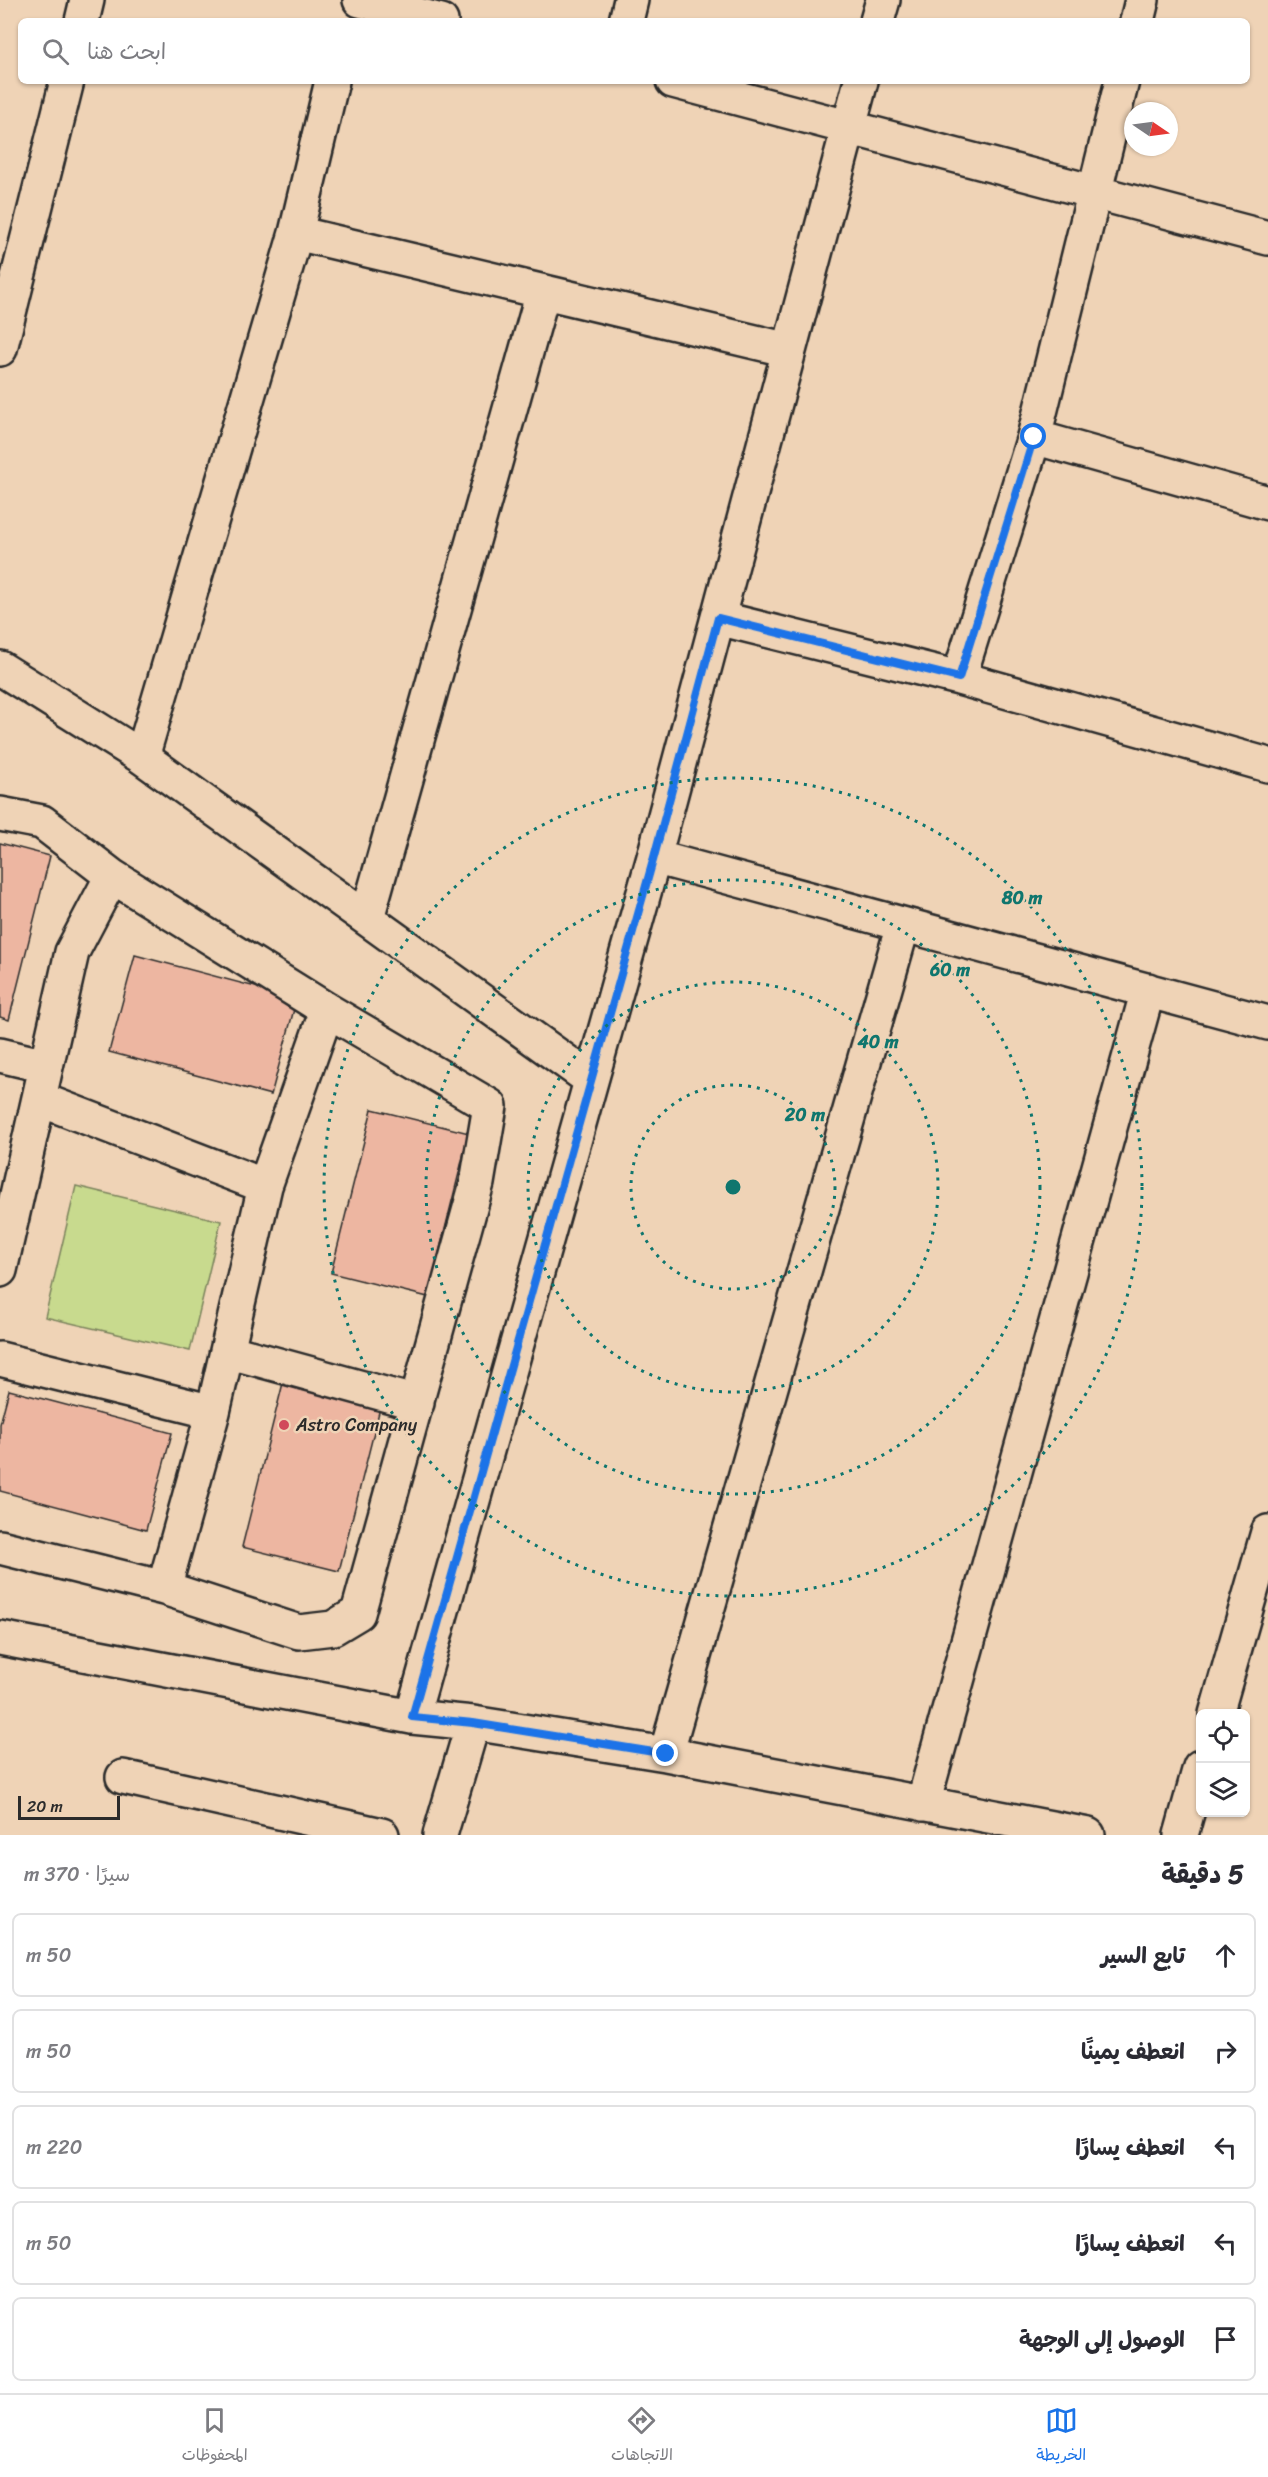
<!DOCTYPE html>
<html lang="ar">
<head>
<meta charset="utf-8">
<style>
	body { margin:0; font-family:Sriracha,"Playpen Sans Arabic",sans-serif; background:#f2f2f3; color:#2b2b33; direction:rtl }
	.controls { position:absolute; right:18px; bottom:18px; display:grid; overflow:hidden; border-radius:9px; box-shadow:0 2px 4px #0004 }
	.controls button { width:54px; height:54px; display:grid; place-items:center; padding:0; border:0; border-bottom:2px solid #e1e1e2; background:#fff; color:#2b2b33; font:30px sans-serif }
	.compass { position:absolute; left:1124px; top:102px; width:54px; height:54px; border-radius:50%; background:#fff; box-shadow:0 2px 4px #0004; rotate:103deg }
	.scale { position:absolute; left:18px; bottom:15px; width:102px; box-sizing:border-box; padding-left:6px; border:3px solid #2b2b2b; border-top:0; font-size:16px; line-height:21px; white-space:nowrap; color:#2b2b2b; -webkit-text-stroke:4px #efd3b6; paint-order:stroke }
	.stop { position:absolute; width:18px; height:18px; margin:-14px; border:4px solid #1a73e8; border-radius:50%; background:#fff }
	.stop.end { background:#1a73e8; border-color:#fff; box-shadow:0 2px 6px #0008 }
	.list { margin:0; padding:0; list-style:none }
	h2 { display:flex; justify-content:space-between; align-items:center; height:78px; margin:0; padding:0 24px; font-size:26px }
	h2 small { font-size:20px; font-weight:400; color:#7c7c81 }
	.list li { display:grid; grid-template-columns:39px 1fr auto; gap:18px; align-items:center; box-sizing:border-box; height:84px; margin:0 12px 12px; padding:0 12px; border:2px solid #e1e1e2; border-radius:9px }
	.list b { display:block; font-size:22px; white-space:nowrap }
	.list em { font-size:20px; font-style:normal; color:#7c7c81 }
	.icon { flex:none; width:33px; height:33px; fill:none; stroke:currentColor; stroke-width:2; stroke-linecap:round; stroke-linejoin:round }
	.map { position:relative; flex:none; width:1268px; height:1835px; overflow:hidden; direction:ltr }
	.search { position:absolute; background:#fff; box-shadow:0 2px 4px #0004; left:18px; right:18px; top:18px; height:66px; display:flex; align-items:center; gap:15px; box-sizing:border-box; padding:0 21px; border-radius:9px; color:#7c7c81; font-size:22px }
	.sheet { height:558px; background:#fff }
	nav { display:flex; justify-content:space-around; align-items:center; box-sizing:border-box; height:84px; border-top:2px solid #e1e1e2; background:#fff; font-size:16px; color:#7c7c81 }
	nav a { display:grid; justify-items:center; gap:3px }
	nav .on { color:#1a73e8 }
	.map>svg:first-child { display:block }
	.green { fill:#c8da8e; stroke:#7a825c; stroke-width:1.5 }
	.building { fill:#edb6a1; stroke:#2b2b2b; stroke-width:1.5 }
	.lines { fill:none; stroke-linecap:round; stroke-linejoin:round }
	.minor-casing { stroke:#2b2b2b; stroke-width:38 }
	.minor { stroke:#efd3b6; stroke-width:33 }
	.route { stroke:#1a73e8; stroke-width:8 }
	.ring { fill:none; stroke:#0f766e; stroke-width:3; stroke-dasharray:3 6 }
	.poi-dot { fill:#d1495b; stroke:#efd3b6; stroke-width:2 }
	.labels { text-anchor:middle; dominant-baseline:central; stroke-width:5; stroke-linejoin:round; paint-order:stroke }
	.poi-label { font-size:18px; fill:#2b2b2b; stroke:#efd3b6; text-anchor:start }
	.centre { fill:#0f766e; stroke:#efd3b6; stroke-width:3 }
	.ring-label { font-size:18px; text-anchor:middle; font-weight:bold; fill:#0f766e; stroke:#efd3b6; stroke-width:5; stroke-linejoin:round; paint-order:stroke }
</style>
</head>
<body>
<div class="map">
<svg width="1268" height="1835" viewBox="0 0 1268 1835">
	<rect width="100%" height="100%" fill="#efd3b6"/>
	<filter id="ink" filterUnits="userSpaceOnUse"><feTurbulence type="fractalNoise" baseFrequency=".0167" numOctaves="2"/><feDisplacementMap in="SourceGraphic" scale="12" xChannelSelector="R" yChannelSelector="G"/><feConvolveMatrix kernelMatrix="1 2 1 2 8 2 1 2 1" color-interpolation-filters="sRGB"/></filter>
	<g filter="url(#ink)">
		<path class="green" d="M76,1186l145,35 -31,130 -145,-34z"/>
		<path class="building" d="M0,843l50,13 -41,164 -9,-3z
			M135,955l162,43 -26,97 -162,-43z
			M372,1109l97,24 -41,164 -97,-24z
			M283,1383l97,25 -41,163 -97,-24z
			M9,1390l163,43 -26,97 -146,-39v-67z"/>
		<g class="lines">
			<g class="minor-casing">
				<path id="minor" d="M360,0l81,21
					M82,21l5,-21
					M626,21l5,-21
					M877,21l6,-21
					M1137,21l5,-21
					M673,81l595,157
					M296,233l493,117
					M0,349l67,-268
					M1034,437l234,66
					M718,618l241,60 309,87
					M0,668l142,89 448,322
					M959,678l75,-241 88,-356
					M142,757l154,-524 36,-152
					M0,814l42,8 70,54
					M654,857l614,166
					M367,918l176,-626
					M0,1055l46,11
					M39,1099l226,87
					M0,1270l72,-318 40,-76 215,134 163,96 -13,77 -119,430 -25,15 -34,4 -135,-44 -164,-41
					M227,1351l190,52
					M0,1359l213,53
					M164,1588l49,-176 52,-226 62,-176
					M0,1638l412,79 61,6 193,31 422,81
					M1216,1714l52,-182
					M412,1717l242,-860 207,-776
					M666,1754l237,-829
					M123,1777l259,58
					M923,1804l225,-814
					M440,1835l33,-112
					M1181,1835l19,-68"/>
			</g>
			<use href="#minor" class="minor"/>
		</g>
	</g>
	<g class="lines" filter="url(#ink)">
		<path class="route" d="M666,1754l-193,-31 -61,-6 242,-860 64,-239 241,60 75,-241"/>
	</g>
	<g class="ring">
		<circle cx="733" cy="1187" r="102"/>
		<circle cx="733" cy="1187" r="205"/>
		<circle cx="733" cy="1187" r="307"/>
		<circle cx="733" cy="1187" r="409"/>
	</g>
	<circle class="poi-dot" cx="284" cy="1425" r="6"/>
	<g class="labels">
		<g class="poi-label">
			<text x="296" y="1425">Astro Company</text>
		</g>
	</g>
	<circle cx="733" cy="1187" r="9" class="centre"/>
	<g class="ring-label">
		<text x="1022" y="904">80 m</text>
		<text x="950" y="976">60 m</text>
		<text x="878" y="1048">40 m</text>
		<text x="805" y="1121">20 m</text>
	</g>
</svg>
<div class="controls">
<button><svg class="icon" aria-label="locate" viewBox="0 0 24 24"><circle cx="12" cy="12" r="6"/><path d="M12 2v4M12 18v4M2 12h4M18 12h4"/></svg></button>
<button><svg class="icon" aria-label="layers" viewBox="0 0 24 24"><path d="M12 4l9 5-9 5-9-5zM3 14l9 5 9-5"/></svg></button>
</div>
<svg class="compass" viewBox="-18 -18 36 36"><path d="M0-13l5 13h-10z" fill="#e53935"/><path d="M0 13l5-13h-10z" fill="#7c7c81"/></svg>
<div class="scale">20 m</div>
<div class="stop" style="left:1034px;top:437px"></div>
<div class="stop end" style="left:666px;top:1754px"></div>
<div class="search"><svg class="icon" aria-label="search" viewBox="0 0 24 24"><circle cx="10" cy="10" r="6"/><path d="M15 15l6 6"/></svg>ابحث هنا</div>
</div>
<section class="sheet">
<h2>5 دقيقة<small>سيرًا · 370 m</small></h2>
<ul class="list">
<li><svg class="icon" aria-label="ahead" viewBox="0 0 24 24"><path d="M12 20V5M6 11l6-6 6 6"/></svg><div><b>تابع السير</b></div><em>50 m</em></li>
<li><svg class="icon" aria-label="right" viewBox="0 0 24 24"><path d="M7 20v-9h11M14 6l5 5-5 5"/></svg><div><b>انعطف يمينًا</b></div><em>50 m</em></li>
<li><svg class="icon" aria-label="left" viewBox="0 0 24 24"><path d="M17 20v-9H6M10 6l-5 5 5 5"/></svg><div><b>انعطف يسارًا</b></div><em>220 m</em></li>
<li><svg class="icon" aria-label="left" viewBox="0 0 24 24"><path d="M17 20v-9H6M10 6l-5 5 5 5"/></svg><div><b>انعطف يسارًا</b></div><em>50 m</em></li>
<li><svg class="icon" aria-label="arrive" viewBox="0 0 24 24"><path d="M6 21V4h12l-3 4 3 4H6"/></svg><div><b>الوصول إلى الوجهة</b></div></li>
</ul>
</section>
<nav>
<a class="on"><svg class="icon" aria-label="map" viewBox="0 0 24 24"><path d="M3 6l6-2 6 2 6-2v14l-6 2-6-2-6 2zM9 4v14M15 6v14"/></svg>الخريطة</a>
<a><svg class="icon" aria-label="directions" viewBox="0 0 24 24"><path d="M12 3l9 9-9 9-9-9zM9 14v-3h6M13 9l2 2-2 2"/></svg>الاتجاهات</a>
<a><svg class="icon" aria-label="saved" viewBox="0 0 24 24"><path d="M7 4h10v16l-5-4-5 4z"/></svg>المحفوظات</a>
</nav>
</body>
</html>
